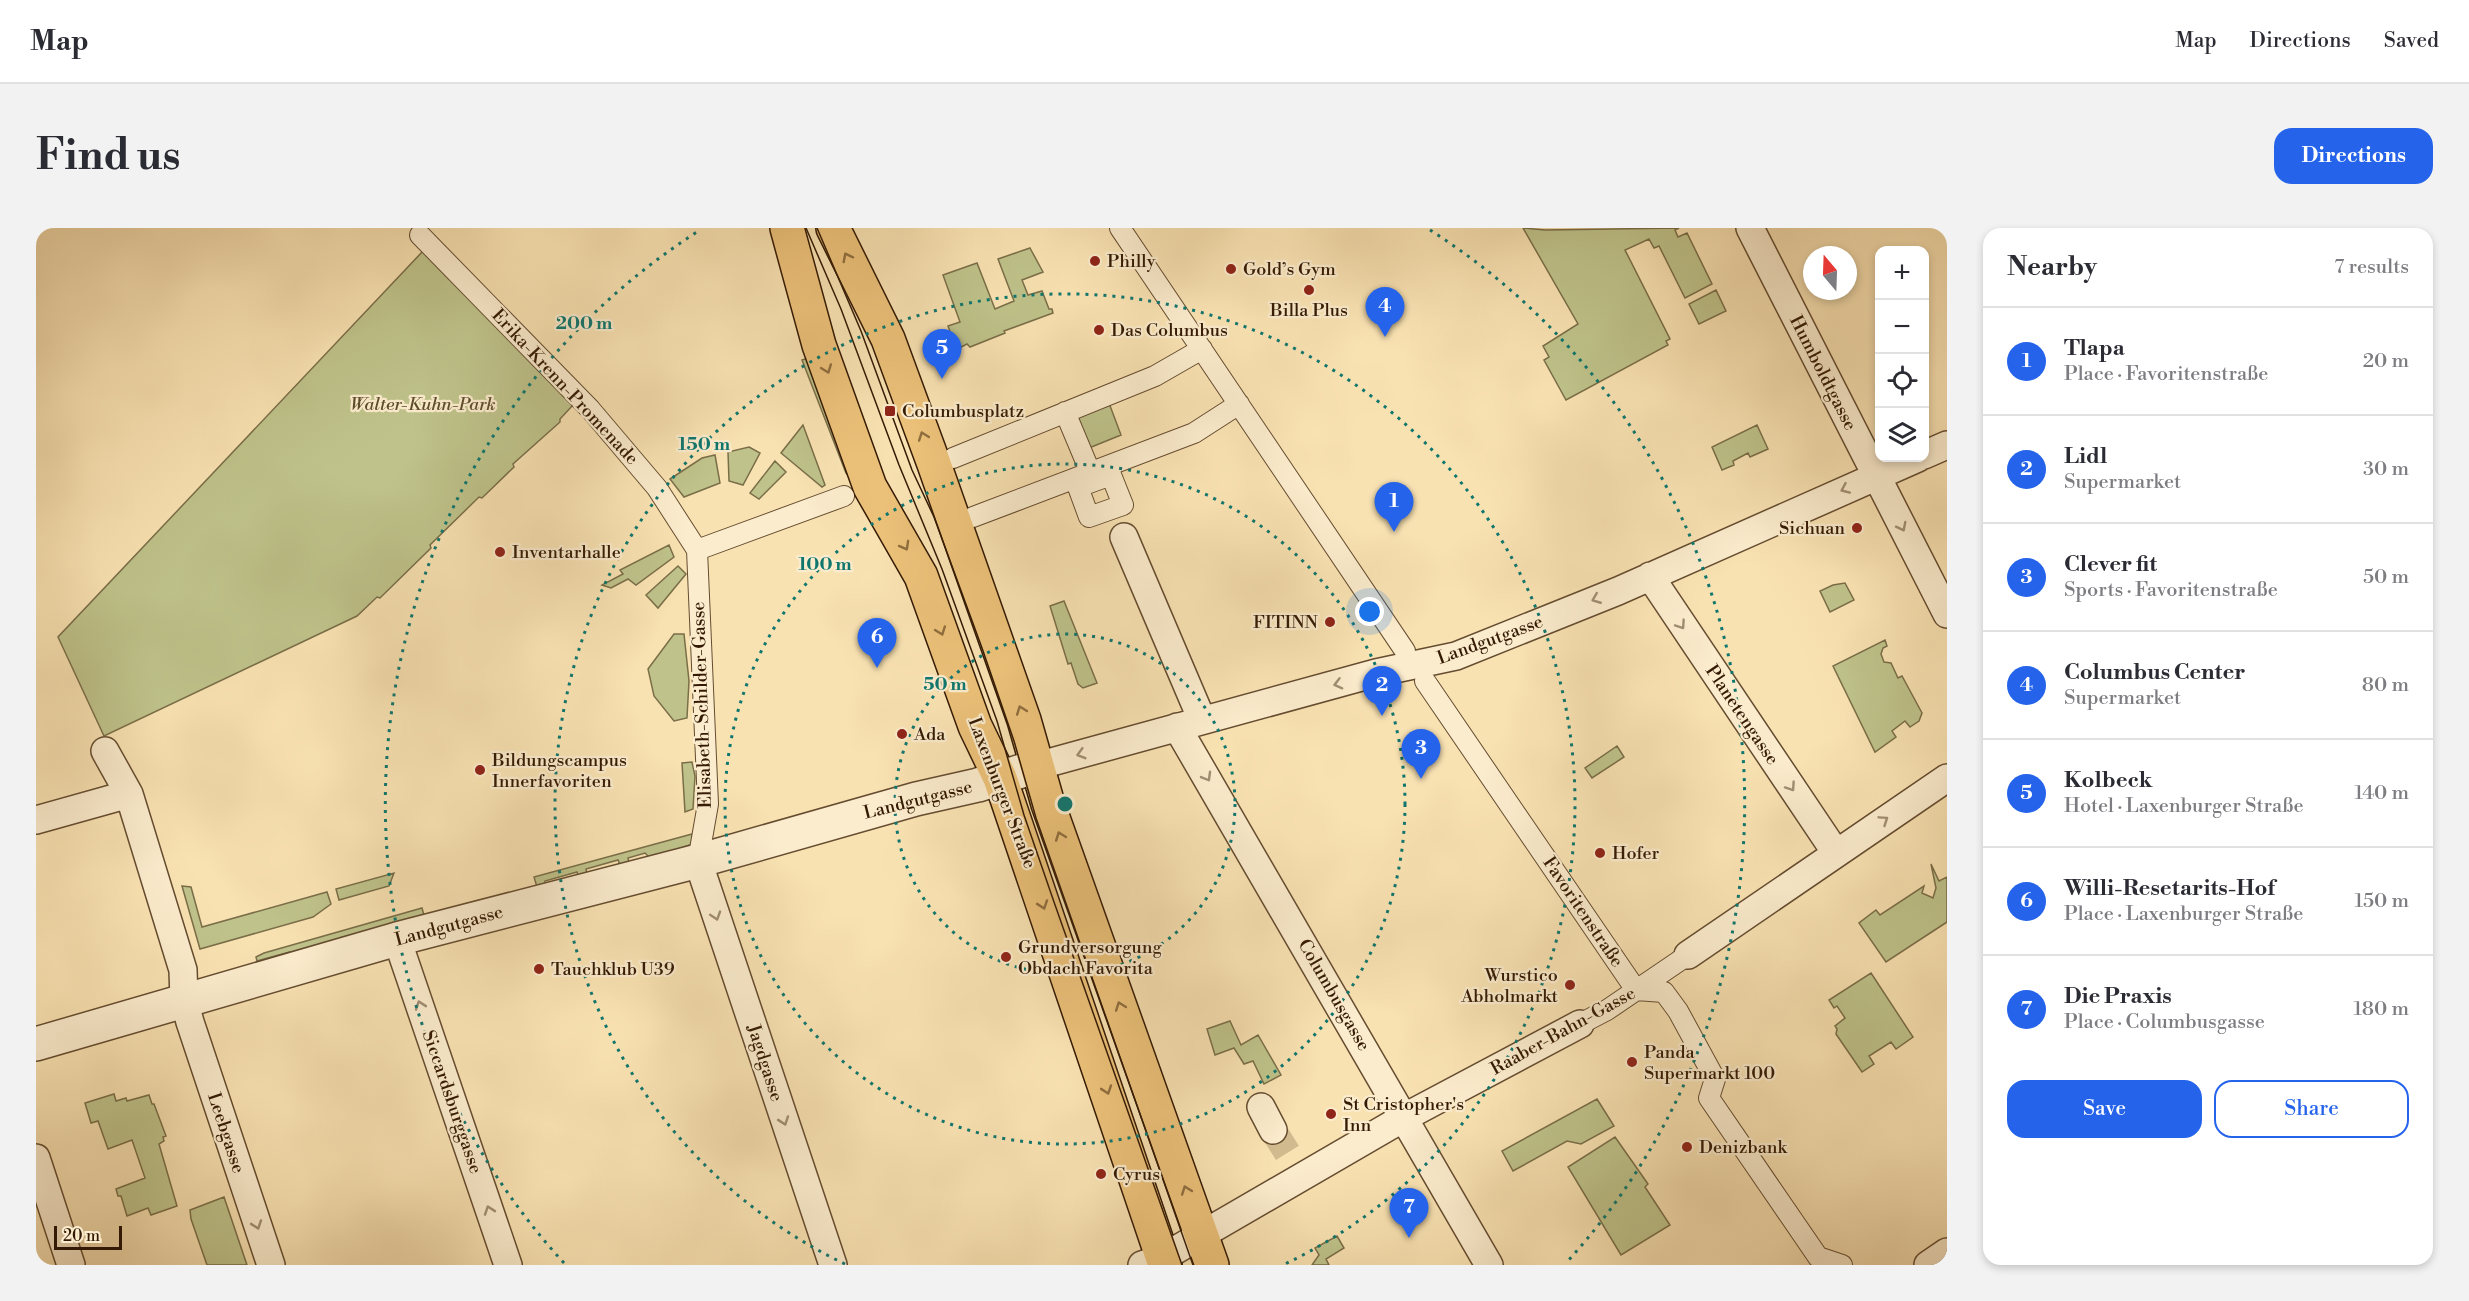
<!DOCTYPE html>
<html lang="en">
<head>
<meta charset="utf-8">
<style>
	body { margin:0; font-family:"Libre Bodoni",serif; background:#f2f2f3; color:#2b2b33 }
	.controls { position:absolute; right:18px; top:18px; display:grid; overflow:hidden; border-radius:12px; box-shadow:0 3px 9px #0003 }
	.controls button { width:54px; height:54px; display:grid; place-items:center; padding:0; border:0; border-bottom:2px solid #e1e1e2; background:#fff; color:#2b2b33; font:30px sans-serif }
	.compass { position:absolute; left:1767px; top:18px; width:54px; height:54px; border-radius:50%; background:#fff; box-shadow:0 3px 9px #0003; rotate:341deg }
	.scale { position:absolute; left:18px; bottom:15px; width:68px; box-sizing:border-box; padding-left:6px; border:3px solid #341a04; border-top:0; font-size:16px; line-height:21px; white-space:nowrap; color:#341a04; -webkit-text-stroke:4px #fbeccd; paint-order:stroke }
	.you { position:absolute; left:1334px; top:384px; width:21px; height:21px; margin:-15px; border:4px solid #fff; border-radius:50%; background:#1a73e8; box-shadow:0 0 0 9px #1a73e833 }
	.badge { display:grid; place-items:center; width:39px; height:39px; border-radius:50%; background:#2563eb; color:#fff; font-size:20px; font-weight:700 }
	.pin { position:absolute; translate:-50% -50px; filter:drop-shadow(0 2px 3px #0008) }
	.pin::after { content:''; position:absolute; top:32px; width:21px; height:18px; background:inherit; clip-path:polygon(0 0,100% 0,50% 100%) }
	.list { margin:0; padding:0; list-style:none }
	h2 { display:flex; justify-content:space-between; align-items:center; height:78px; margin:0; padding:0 24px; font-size:26px }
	h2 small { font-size:20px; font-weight:400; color:#7c7c81 }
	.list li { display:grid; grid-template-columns:39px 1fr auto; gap:18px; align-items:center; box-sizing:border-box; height:108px; padding:0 24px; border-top:2px solid #e1e1e2 }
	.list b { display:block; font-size:22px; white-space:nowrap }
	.list p { margin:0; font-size:20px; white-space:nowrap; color:#7c7c81 }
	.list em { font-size:20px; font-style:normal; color:#7c7c81 }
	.actions { display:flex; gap:12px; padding:18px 24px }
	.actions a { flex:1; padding:14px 0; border:2px solid #2563eb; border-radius:18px; text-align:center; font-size:21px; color:#2563eb }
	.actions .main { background:#2563eb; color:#fff }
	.icon { flex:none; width:33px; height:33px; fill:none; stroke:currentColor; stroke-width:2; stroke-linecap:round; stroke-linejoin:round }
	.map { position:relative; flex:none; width:1911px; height:1037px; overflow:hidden; border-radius:18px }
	header { display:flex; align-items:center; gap:36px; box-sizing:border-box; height:84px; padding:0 30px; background:#fff; border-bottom:2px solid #e1e1e2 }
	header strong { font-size:28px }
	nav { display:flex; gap:33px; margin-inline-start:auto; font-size:21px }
	.intro { display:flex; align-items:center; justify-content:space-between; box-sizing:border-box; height:144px; padding:0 36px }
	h1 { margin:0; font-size:42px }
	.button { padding:15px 27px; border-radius:18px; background:#2563eb; color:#fff; font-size:21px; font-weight:700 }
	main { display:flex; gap:36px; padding:0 36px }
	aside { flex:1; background:#fff; border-radius:18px; box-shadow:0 3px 9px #0003 }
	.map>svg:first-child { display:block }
	.green { fill:#bfc38b; stroke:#7a6e48; stroke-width:1.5 }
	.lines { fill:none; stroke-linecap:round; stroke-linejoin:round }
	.minor-tunnel { stroke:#d2ba8f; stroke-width:27; stroke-dasharray:27 14; stroke-linecap:butt }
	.pedestrian-casing { stroke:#654c30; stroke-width:22 }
	.minor-casing { stroke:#654c30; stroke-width:30 }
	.tertiary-casing { stroke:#654c30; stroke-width:36 }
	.primary-casing { stroke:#341a04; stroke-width:36 }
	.pedestrian { stroke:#fbeccd; stroke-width:20 }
	.minor { stroke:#fbeccd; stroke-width:27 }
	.tertiary { stroke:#fbeccd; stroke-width:33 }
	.primary { stroke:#ecc179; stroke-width:33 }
	.tram { stroke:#341a04; stroke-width:1.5 }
	.oneway { stroke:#906e3e }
	.oneway2 { stroke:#a18e73 }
	.ring { fill:none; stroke:#0f766e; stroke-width:3; stroke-dasharray:3 6 }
	.poi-dot { fill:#8f2418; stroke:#fbeccd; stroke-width:2 }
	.labels { text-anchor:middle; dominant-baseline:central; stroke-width:4.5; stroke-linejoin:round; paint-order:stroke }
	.poi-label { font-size:18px; fill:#341a04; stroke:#fbeccd; text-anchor:start }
	.street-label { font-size:18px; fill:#341a04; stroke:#fbeccd }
	.park-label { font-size:18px; font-style:italic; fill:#5e4d2c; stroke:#fbeccd }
	.centre { fill:#0f766e; stroke:#fbeccd; stroke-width:3 }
	.ring-label { font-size:18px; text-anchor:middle; font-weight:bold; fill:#0f766e; stroke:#fbeccd; stroke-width:4.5; stroke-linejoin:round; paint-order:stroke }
</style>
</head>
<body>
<header>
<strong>Map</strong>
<nav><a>Map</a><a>Directions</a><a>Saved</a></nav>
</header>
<div class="intro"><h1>Find us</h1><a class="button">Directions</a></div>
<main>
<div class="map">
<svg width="1911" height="1037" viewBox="0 0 1911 1037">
	<rect width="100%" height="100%" fill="#f9e2b2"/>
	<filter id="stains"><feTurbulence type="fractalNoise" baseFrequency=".00333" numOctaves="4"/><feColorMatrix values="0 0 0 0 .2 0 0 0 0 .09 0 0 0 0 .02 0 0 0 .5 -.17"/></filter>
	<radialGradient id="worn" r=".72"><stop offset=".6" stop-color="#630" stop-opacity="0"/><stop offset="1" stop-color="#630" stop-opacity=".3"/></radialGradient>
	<path class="green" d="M1487,0l22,2 134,-2 -4,2 3,7 9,-4 25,51 -27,14 -26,-52 -5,2 -5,-9 -24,11 45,89 -4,2 2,4 -102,55 -22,-40 5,-3 -6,-11 35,-22z
		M994,20l13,24 -21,8 6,15 14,-4 7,18h3l1,4 -49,18 1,2 -35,14 -3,-3 -6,3 -1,3 -4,-2 -8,-22 12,-4 -17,-47 34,-12 18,46 19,-8 -16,-42z
		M387,23l150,154 -13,14v3l-47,42 1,3 -32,31 -3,-1 -49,48 1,3 -51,50 -3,-1 -20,19 -253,120 -46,-99z
		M1680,62l10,21 -27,13 -10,-20z
		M776,129l37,119 -3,-3 -44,-113z
		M1073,175l12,32 -32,13 -13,-31z
		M767,197l22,60 -3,2 -41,-34z
		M1721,197l11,24 -18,8 -2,-4 -15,8 1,4 -12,5 -10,-23z
		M713,219l11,6 -17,32 -14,-4 -1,-29z
		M679,227l5,28 -36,14 -14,-18 32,-21z
		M739,233l11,11 -27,27 -9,-6z
		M633,317l5,12 -38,28 -8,-6 -17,9 -9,-3 21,-11 -3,-4z
		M642,338l8,8 -28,34 -12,-13z
		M1809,355l9,17 -24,12 -10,-21 13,-6z
		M1028,373l33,82 -14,5 -5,-4 -7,-21 -3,1 -18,-58z
		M638,406h10l5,47 -2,37 -13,3 -20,-25 -6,-27z
		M1849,412l2,6 -4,2 -2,6 3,8 7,1 7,15 4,-2 20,37 -3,8 -9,6 -5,-6 -13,10 4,6 -21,15 -42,-86z
		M1581,518l7,11 -32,21 -7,-10z
		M656,534l3,14 -2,33 -8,3 -3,-49z
		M656,606l1,10 -43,14 -5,-5 -17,5 1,4 -9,3 -2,-5 -32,9 1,5 -9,2 -1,-4 -32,9v5l-8,1 -3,-10z
		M1895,636l8,17 8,-4v45l-61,40 -27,-39 17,-13 4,5 44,-29 -2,7 11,5 3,-10z
		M358,645l-5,13 -50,14 -3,-11z
		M146,658l9,1 11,40 125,-35 4,12 -18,13 -113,32z
		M386,680l3,11 -9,2 -1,-4 -75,21 -7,7 -2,-4 -32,9 1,4 -8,2 -2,-4 -33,9 -1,-4 8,-4z
		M1835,745l42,64 -17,12 -5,-7 -22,14 5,8 -12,8 -26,-38 1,-5 -2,-3 10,-8 -8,-12 -3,2 -5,-8z
		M1194,793l11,24 17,-10 23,40 -17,9 -11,-23 -9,3 -10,-16 -19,7 -8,-26z
		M78,866l2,7 10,-3 1,3 22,-6 3,9h2l12,32 -3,1 1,4 -5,3 18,62 -26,9 -3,-7 -21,8 -6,-20h-3l-2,-7 29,-11 -13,-38 -24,9 -10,-28 -7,2 -6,-20z
		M1561,871l17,27 -33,18 -14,-3 -54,30 -11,-20z
		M1579,909l33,47 -3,3 25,38 -49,30 -53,-88z
		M188,969l23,68h-40l-16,-46 -1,-9z
		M1301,1008l7,12 -18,11 3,6h-17l7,-10 -4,-7z"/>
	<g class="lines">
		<path class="minor-tunnel" d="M1237,902l17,27"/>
		<g class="pedestrian-casing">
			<path id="pedestrian" d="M1084,0l285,423
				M384,7l170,174 67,79 40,62
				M1029,184l29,69
				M917,230l202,-82 47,-27
				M1075,247l12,30 -34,12 -11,-30z
				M937,289l221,-84 45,-29
				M661,322l11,254 -10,57
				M661,322l147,-54
				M1389,453l211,309 28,2 14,19 37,68 -6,19 109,159 24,8
				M1544,796l27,-14 81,-55"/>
		</g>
		<g class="minor-casing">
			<path id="minor" d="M1714,0l197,386
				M1888,227l23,-10
				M1088,309l78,183
				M1614,348l186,277
				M1141,499l312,538
				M69,523l24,43 54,176 1,30 6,22 81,243
				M1001,538l339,-93 80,-17 162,-65 300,-133
				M0,592l93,-26
				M662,633l135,404
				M361,711l111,326
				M1652,727l259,-177
				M1225,879l12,23
				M0,930l35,107
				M1106,1037l20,-7 243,-141 175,-93
				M1892,1037l19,-13"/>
		</g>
		<g class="tertiary-casing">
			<path id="tertiary" d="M0,816l361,-105 301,-78 218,-62 62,-14 59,-19"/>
		</g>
		<g class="primary-casing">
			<path id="primary" d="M751,0l32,117 51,142 51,89 54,150 25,52 165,487
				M797,0l55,111 46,125 90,256 24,84 164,461"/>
		</g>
		<use href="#pedestrian" class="pedestrian"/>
		<use href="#minor" class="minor"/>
		<use href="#tertiary" class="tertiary"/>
		<use href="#primary" class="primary"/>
		<path class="tram" d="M770,0l35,81 58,156 43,104 55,152 27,94 30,87 128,363
			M781,0l44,103 51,139 22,47 48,131 32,93 22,77 157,447"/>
	</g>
	<defs><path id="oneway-chevron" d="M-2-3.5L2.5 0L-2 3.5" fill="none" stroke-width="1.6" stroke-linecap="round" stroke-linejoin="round" transform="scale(1.5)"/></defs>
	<g class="oneway">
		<use href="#oneway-chevron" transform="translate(811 29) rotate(-117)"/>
		<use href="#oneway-chevron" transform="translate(791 141) rotate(70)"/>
		<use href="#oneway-chevron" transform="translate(887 208) rotate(-110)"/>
		<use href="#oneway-chevron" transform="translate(869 318) rotate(61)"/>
		<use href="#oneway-chevron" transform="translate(905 403) rotate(70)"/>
		<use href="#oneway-chevron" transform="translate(985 482) rotate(-110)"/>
		<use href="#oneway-chevron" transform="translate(1024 608) rotate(-110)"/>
		<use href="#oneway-chevron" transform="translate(1007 677) rotate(71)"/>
		<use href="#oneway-chevron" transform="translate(1084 778) rotate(-110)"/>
		<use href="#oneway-chevron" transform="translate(1071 862) rotate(71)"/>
		<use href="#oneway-chevron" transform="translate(1150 962) rotate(-110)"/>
	</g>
	<g class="oneway2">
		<use href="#oneway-chevron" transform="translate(1809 261) rotate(156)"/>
		<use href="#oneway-chevron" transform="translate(1866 299) rotate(63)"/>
		<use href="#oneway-chevron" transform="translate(1560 371) rotate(158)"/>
		<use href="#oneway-chevron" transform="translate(1645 397) rotate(56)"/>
		<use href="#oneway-chevron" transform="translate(1302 456) rotate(165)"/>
		<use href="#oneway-chevron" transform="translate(1045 526) rotate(164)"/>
		<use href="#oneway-chevron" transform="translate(1171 549) rotate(60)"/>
		<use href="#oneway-chevron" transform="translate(1755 559) rotate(56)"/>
		<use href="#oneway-chevron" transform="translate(1848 592) rotate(-34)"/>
		<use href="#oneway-chevron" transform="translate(680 688) rotate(72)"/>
		<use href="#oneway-chevron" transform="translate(384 777) rotate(-109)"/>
		<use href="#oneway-chevron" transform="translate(748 893) rotate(71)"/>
		<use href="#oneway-chevron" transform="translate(453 982) rotate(-109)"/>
		<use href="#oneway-chevron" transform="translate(221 997) rotate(71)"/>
	</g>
	<g class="ring">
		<circle cx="1029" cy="576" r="170"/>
		<circle cx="1029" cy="576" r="340"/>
		<path d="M809 1036A510 510 0 1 1 1249 1036"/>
		<path d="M528 1035A680 680 0 0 1 664 2M1394 2A680 680 0 0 1 1530 1035"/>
	</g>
	<g class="poi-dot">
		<circle cx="1059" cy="33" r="6"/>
		<circle cx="1195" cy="41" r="6"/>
		<circle cx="1273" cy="62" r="6"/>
		<circle cx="1063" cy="102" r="6"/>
		<rect x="848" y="177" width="12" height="12" rx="3"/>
		<circle cx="1821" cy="300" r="6"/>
		<circle cx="464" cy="324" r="6"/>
		<circle cx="1294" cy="394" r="6"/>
		<circle cx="866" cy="506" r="6"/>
		<circle cx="444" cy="542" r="6"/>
		<circle cx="1564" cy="625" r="6"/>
		<circle cx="970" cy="729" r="6"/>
		<circle cx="503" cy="741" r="6"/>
		<circle cx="1534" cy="757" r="6"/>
		<circle cx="1596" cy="834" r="6"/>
		<circle cx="1295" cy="886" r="6"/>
		<circle cx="1651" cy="919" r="6"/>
		<circle cx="1065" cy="946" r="6"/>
	</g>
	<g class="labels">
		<g class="poi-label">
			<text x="1071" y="33">Philly</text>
			<text x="1207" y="41">Gold’s Gym</text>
			<text x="1273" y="82" text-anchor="middle">Billa Plus</text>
			<text x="1075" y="102">Das Columbus</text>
			<text x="866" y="183">Columbusplatz</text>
			<text x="1809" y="300" text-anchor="end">Sichuan</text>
			<text x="476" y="324">Inventarhalle</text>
			<text x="1282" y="394" text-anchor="end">FITINN</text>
			<text x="878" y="506">Ada</text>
			<text x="456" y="532">Bildungscampus<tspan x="456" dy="21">Innerfavoriten</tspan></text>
			<text x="1576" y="625">Hofer</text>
			<text x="982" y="719">Grundversorgung<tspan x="982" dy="21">Obdach Favorita</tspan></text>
			<text x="515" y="741">Tauchklub U39</text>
			<text x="1522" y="747" text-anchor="end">Wurstico<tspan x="1522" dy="21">Abholmarkt</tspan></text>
			<text x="1608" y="824">Panda<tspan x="1608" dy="21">Supermarkt 100</tspan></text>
			<text x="1307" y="876">St Cristopher's<tspan x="1307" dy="21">Inn</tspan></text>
			<text x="1663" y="919">Denizbank</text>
			<text x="1077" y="946">Cyrus</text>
		</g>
		<g class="street-label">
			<text transform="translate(1787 145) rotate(63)">Humboldtgasse</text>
			<text transform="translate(529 159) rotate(47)">Erika-Krenn-Promenade</text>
			<text transform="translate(1454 412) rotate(-20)">Landgutgasse</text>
			<text transform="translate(666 477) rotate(-92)">Elisabeth-Schilder-Gasse</text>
			<text transform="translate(1706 487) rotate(56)">Planetengasse</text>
			<text transform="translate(966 565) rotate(69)">Laxenburger Straße</text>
			<text transform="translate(882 572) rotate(-14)">Landgutgasse</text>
			<text transform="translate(1547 684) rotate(56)">Favoritenstraße</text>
			<text transform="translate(413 698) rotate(-15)">Landgutgasse</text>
			<text transform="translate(1298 767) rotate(60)">Columbusgasse</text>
			<text transform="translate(1527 803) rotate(-29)">Raaber-Bahn-Gasse</text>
			<text transform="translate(729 835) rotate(72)">Jagdgasse</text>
			<text transform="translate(416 874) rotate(71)">Siccardsburggasse</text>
			<text transform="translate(190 905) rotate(72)">Leebgasse</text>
		</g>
		<g class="park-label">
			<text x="387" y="176">Walter-Kuhn-Park</text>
		</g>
	</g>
	<circle cx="1029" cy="576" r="9" class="centre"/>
	<g class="ring-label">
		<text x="548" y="101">200 m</text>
		<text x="668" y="222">150 m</text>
		<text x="789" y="342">100 m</text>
		<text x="909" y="462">50 m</text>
	</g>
	<rect width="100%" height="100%" filter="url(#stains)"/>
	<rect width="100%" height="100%" fill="url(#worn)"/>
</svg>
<div class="controls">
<button>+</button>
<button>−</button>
<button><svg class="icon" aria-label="locate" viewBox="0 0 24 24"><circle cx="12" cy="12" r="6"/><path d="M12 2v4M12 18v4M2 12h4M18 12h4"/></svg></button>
<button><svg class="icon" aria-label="layers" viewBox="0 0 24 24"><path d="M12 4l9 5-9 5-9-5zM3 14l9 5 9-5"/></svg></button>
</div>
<svg class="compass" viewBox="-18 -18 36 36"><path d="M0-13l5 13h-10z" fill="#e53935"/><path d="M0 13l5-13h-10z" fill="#7c7c81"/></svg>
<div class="scale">20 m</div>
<div class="you"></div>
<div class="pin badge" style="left:1358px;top:304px">1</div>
<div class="pin badge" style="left:1346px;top:488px">2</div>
<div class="pin badge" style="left:1385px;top:551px">3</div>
<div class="pin badge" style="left:1349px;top:109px">4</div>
<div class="pin badge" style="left:906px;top:151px">5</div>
<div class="pin badge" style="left:841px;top:440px">6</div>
<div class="pin badge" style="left:1373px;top:1010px">7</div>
</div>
<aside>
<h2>Nearby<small>7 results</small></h2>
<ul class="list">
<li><span class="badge">1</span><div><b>Tlapa</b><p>Place · Favoritenstraße</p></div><em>20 m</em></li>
<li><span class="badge">2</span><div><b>Lidl</b><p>Supermarket</p></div><em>30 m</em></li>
<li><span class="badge">3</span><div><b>Clever fit</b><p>Sports · Favoritenstraße</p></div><em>50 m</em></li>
<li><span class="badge">4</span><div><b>Columbus Center</b><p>Supermarket</p></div><em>80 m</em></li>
<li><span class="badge">5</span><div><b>Kolbeck</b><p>Hotel · Laxenburger Straße</p></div><em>140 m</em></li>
<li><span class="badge">6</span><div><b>Willi-Resetarits-Hof</b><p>Place · Laxenburger Straße</p></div><em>150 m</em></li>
<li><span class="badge">7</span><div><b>Die Praxis</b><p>Place · Columbusgasse</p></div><em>180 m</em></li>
</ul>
<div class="actions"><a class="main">Save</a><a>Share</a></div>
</aside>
</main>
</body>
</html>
